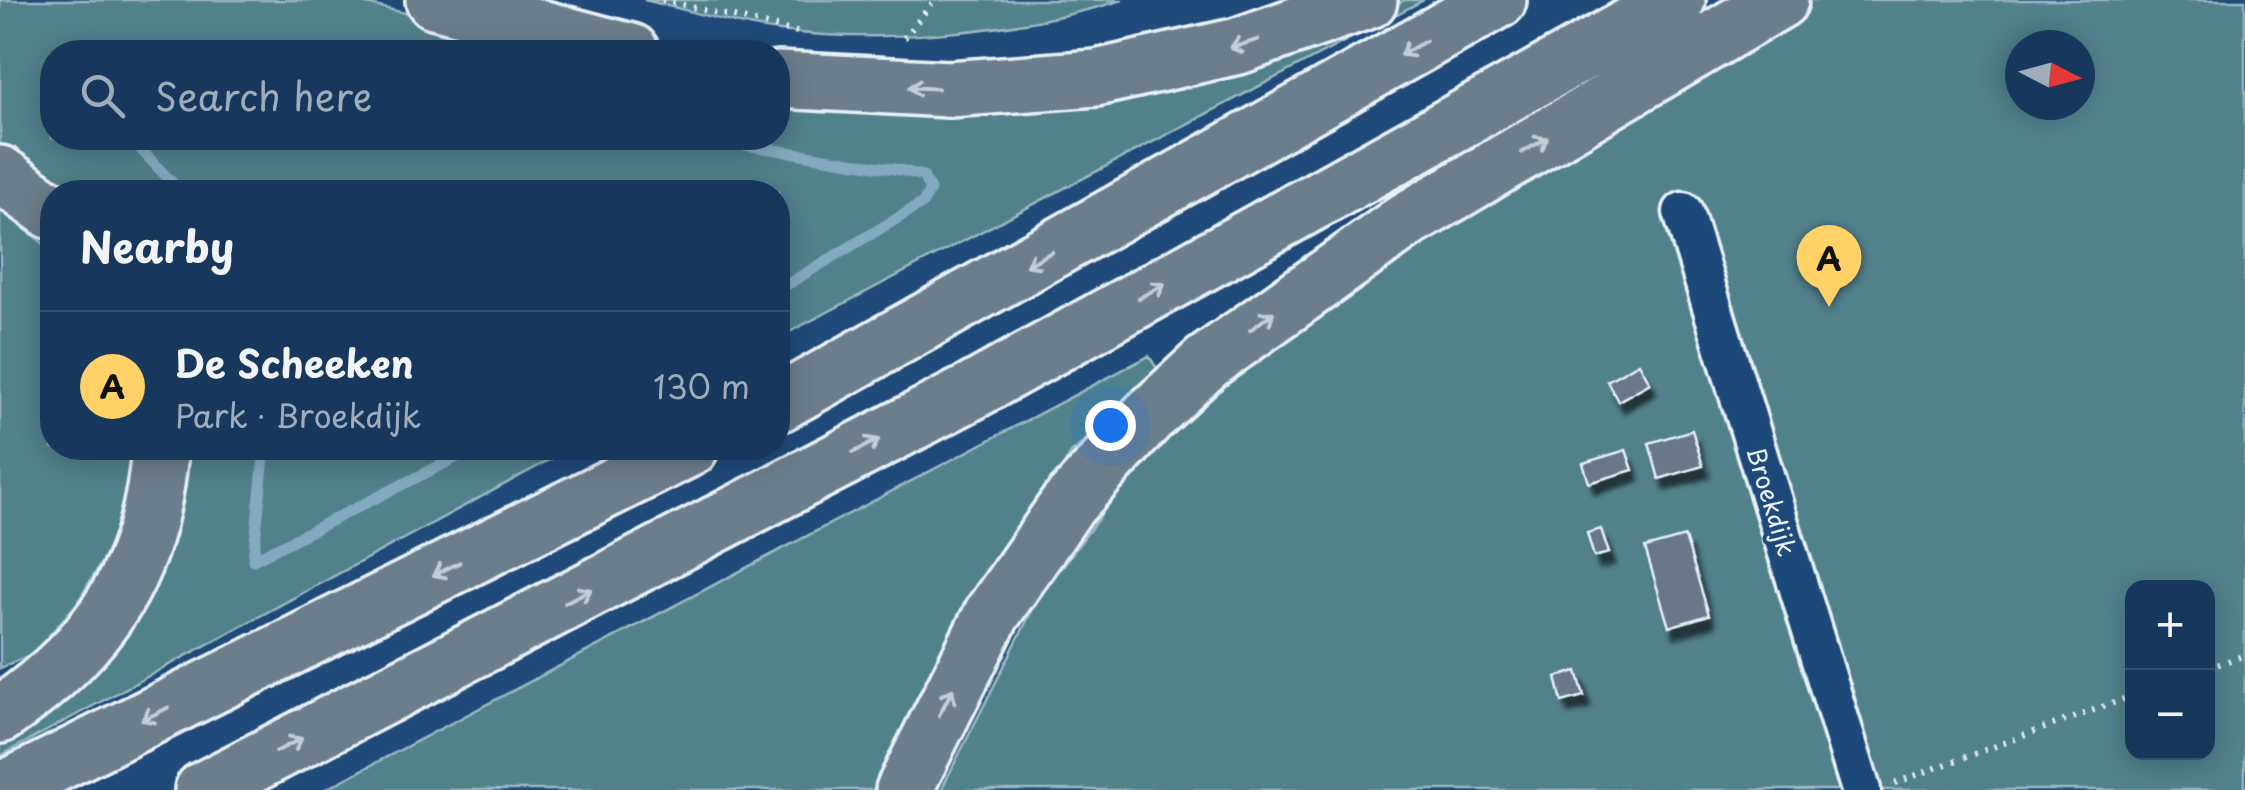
<!DOCTYPE html>
<html lang="en">
<head>
<meta charset="utf-8">
<style>
	body { margin:0; font-family:"Playpen Sans",sans-serif; background:#244365; color:#f1f3f6 }
	.controls { position:absolute; right:30px; bottom:30px; display:grid; overflow:hidden; border-radius:20px; box-shadow:0 5px 25px #0003 }
	.controls button { width:90px; height:90px; display:grid; place-items:center; padding:0; border:0; border-bottom:2px solid #365272; background:#17385c; color:#f1f3f6; font:50px sans-serif }
	.compass { position:absolute; left:2005px; top:30px; width:90px; height:90px; border-radius:50%; background:#17385c; box-shadow:0 5px 25px #0003; rotate:96deg }
	.you { position:absolute; left:1110px; top:425px; width:35px; height:35px; margin:-25px; border:8px solid #fff; border-radius:50%; background:#1a73e8; box-shadow:0 0 0 15px #1a73e833 }
	.badge { display:grid; place-items:center; width:65px; height:65px; border-radius:50%; background:#ffd166; color:#111; font-size:32px; font-weight:700 }
	.pin { position:absolute; translate:-50% -82px; filter:drop-shadow(0 2px 5px #0008) }
	.pin::after { content:''; position:absolute; top:52px; width:35px; height:30px; background:inherit; clip-path:polygon(0 0,100% 0,50% 100%) }
	.list { margin:0; padding:0; list-style:none }
	h2 { display:flex; justify-content:space-between; align-items:center; height:130px; margin:0; padding:0 40px; font-size:42px }
	h2 small { font-size:32px; font-weight:400; color:#9eacbb }
	.list li { display:grid; grid-template-columns:65px 1fr auto; gap:30px; align-items:center; box-sizing:border-box; height:150px; padding:0 40px; border-top:2px solid #365272 }
	.list b { display:block; font-size:38px; white-space:nowrap }
	.list p { margin:0; font-size:32px; white-space:nowrap; color:#9eacbb }
	.list em { font-size:32px; font-style:normal; color:#9eacbb }
	.icon { flex:none; width:55px; height:55px; fill:none; stroke:currentColor; stroke-width:2; stroke-linecap:round; stroke-linejoin:round }
	.map { position:relative; flex:none; width:2245px; height:790px; overflow:hidden }
	.search { position:absolute; background:#17385c; box-shadow:0 5px 25px #0003; left:40px; top:40px; width:750px; height:110px; display:flex; align-items:center; gap:25px; box-sizing:border-box; padding:0 35px; border-radius:40px; color:#9eacbb; font-size:38px }
	.panel { position:absolute; background:#17385c; box-shadow:0 5px 25px #0003; left:40px; top:180px; width:750px; height:280px; border-radius:40px }
	.map>svg:first-child { display:block }
	.green { fill:#51818b; stroke:#9cb9c2; stroke-width:2.5; fill-rule:evenodd }
	.lines { fill:none; stroke-linecap:round; stroke-linejoin:round }
	.stream { stroke:#84aac1; stroke-width:11 }
	.building { fill:#687888; stroke:#e8f1f8; stroke-width:2.5; filter:url(#shadow) }
	.minor-casing { stroke:#e8f1f8; stroke-width:45 }
	.highway-casing { stroke:#e8f1f8; stroke-width:62 }
	.path { stroke:#e8f1f8; stroke-width:6; stroke-dasharray:2.5 8; stroke-linecap:butt }
	.minor { stroke:#1f4a7a; stroke-width:38 }
	.highway { stroke:#6c7d8b; stroke-width:55 }
	.oneway { stroke:#c3ced7 }
	.labels { text-anchor:middle; dominant-baseline:central; stroke-width:8; stroke-linejoin:round; paint-order:stroke }
	.street-label { font-size:25px; fill:#e8f1f8; stroke:#1f4a7a }
</style>
</head>
<body>
<div class="map">
<svg width="2245" height="790" viewBox="0 0 2245 790">
	<defs>
		<filter id="shadow"><feDropShadow dx="6" dy="11" stdDeviation="2.5" flood-color="#0009"/></filter>
	</defs>
	<rect width="100%" height="100%" fill="#1f4a7a"/>
	<filter id="ink" filterUnits="userSpaceOnUse"><feTurbulence type="fractalNoise" baseFrequency=".01" numOctaves="2"/><feDisplacementMap in="SourceGraphic" scale="20" xChannelSelector="R" yChannelSelector="G"/><feConvolveMatrix kernelMatrix="1 2 1 2 8 2 1 2 1" color-interpolation-filters="sRGB"/></filter>
	<g filter="url(#ink)">
		<path class="green" d="M0,0h349l224,52h-521v86h726v-41l465,-36 162,-61h19l-646,338v-146h-723l-55,-39z
			M644,0h479c-105,32 -233,44 -343,31 -45,-5 -91,-21 -136,-31z
			M1801,0h444v790h-1304l96,-189 106,-143 100,-92 201,-142zM2020,45h60v60h-60zM2132,588h76v164h-76z
			M0,210l52,40v198h78l-3,46 -15,51 -35,58 -43,50 -34,15z
			M1149,356l11,17 -89,80 -123,193 -63,144h-561z
			M178,448h394l-572,308v-17z"/>
		<g class="lines">
			<path class="stream" d="M70,52l47,-4 56,4
				M130,138l51,54
				M701,138l199,32 23,6 7,14 -7,13 -145,87
				M265,448l-12,112 222,-112"/>
		</g>
		<path class="building" d="M1639,363l11,20 -32,18 -11,-20z
			M1692,430l11,36 -44,13 -10,-36z
			M1626,450l7,20 -44,13 -6,-20z
			M1601,529l8,24 -15,4 -7,-24z
			M1685,537l24,78 -40,12 -24,-79z
			M1577,671l7,25 -22,6 -6,-25z"/>
		<g class="lines">
			<g class="minor-casing">
				<path id="minor" d="M1683,212l178,578"/>
			</g>
			<g class="highway-casing">
				<path id="highway" d="M434,0l197,52
					M778,80l171,9 147,-11 142,-32 131,-46
					M0,174l52,37
					M778,404l720,-404
					M0,715c101,-69 151,-144 160,-267
					M3,790l687,-342
					M203,790l768,-398 706,-392
					M904,790l88,-176 74,-107 82,-90 58,-54 201,-143 373,-220"/>
			</g>
			<path class="path" d="M662,0l135,32
				M904,38l31,-38
				M2208,668l37,-13
				M1895,783l237,-87"/>
			<use href="#minor" class="minor"/>
			<use href="#highway" class="highway"/>
		</g>
		<defs><path id="oneway-shaft" d="M-6 0H5M1.5-3L5.5 0L1.5 3" fill="none" stroke-width="1.6" stroke-linecap="round" stroke-linejoin="round" transform="scale(2.5)"/></defs>
		<g class="oneway">
			<use href="#oneway-shaft" transform="translate(1244 44) rotate(163)"/>
			<use href="#oneway-shaft" transform="translate(1413 48) rotate(151)"/>
			<use href="#oneway-shaft" transform="translate(923 88) rotate(-178)"/>
			<use href="#oneway-shaft" transform="translate(1535 145) rotate(-30)"/>
			<use href="#oneway-shaft" transform="translate(1039 259) rotate(151)"/>
			<use href="#oneway-shaft" transform="translate(1152 291) rotate(-29)"/>
			<use href="#oneway-shaft" transform="translate(1262 321) rotate(-37)"/>
			<use href="#oneway-shaft" transform="translate(866 446) rotate(-27)"/>
			<use href="#oneway-shaft" transform="translate(446 569) rotate(154)"/>
			<use href="#oneway-shaft" transform="translate(578 596) rotate(-27)"/>
			<use href="#oneway-shaft" transform="translate(946 702) rotate(-62)"/>
			<use href="#oneway-shaft" transform="translate(155 714) rotate(154)"/>
			<use href="#oneway-shaft" transform="translate(289 745) rotate(-27)"/>
		</g>
	</g>
	<g class="labels">
		<g class="street-label">
			<text transform="translate(1772 501) rotate(73)">Broekdijk</text>
		</g>
	</g>
</svg>
<div class="controls">
<button>+</button>
<button>−</button>
</div>
<svg class="compass" viewBox="-18 -18 36 36"><path d="M0-13l5 13h-10z" fill="#e53935"/><path d="M0 13l5-13h-10z" fill="#9eacbb"/></svg>
<div class="you"></div>
<div class="pin badge" style="left:1829px;top:307px">A</div>
<div class="search"><svg class="icon" aria-label="search" viewBox="0 0 24 24"><circle cx="10" cy="10" r="6"/><path d="M15 15l6 6"/></svg>Search here</div>
<section class="panel">
<h2>Nearby<small></small></h2>
<ul class="list">
<li><span class="badge">A</span><div><b>De Scheeken</b><p>Park · Broekdijk</p></div><em>130 m</em></li>
</ul>
</section>
</div>
</body>
</html>
